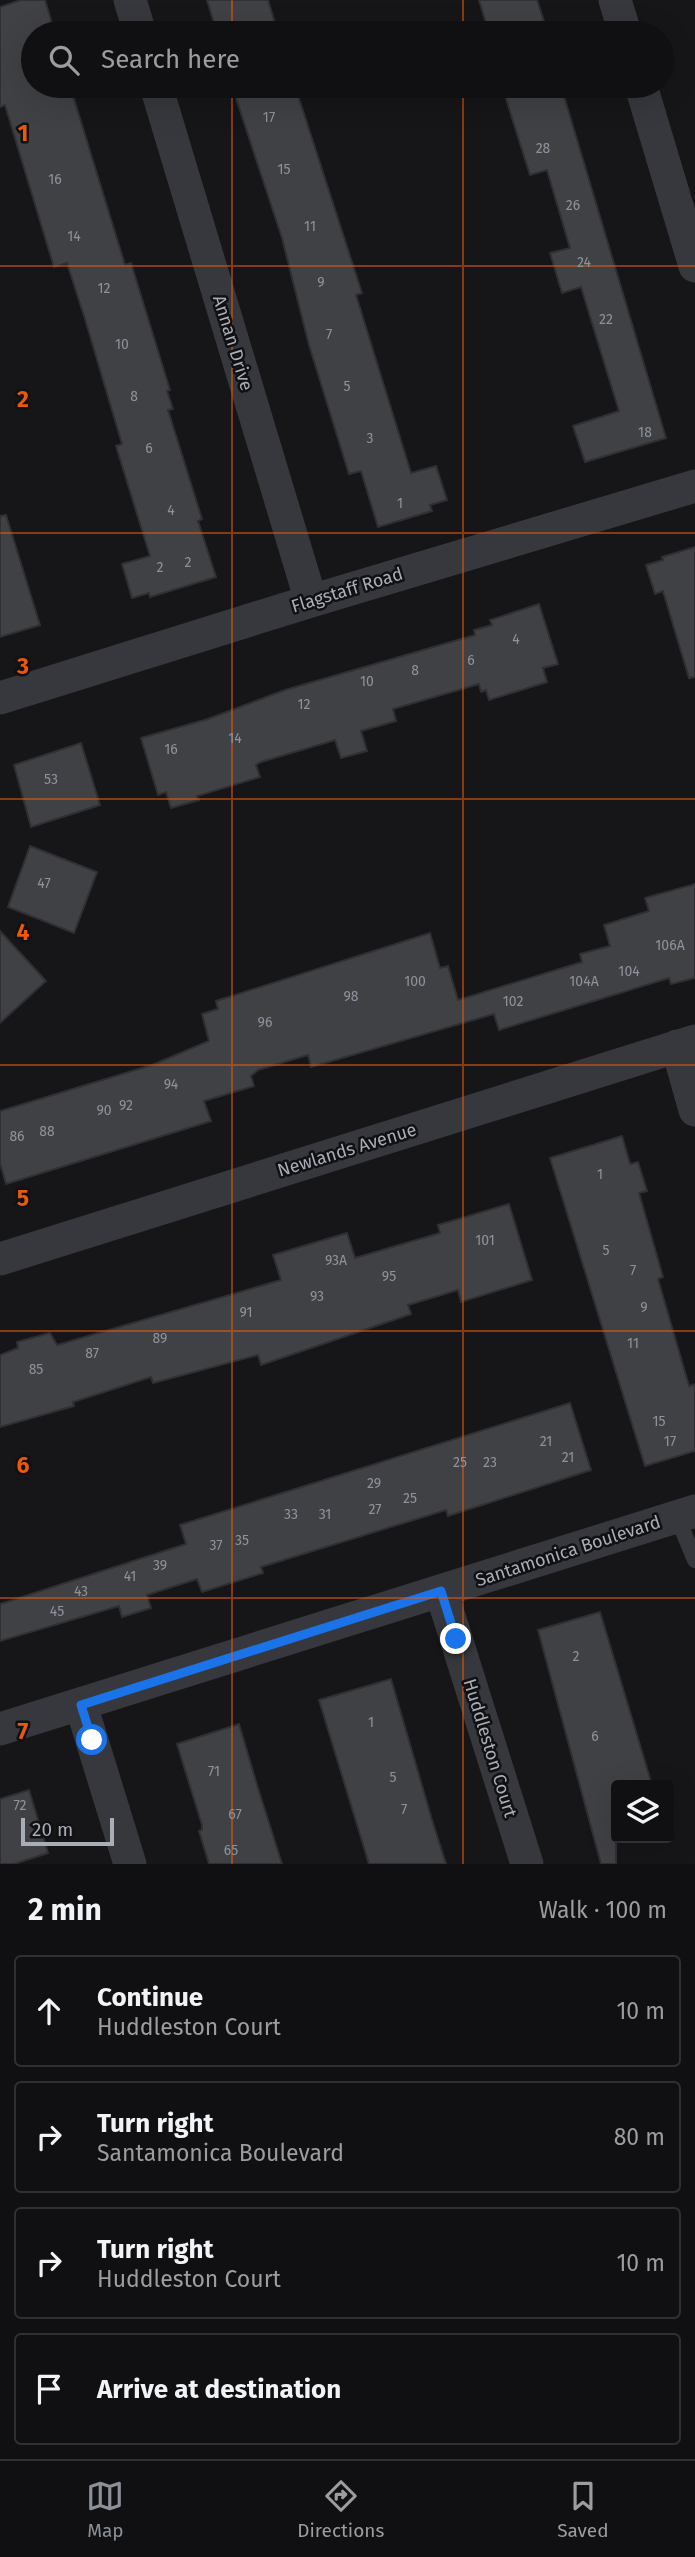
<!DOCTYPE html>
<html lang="en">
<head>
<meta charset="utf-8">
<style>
	body { margin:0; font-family:"Fira Sans",sans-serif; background:#19191b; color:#f1f3f6 }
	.controls { position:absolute; right:21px; bottom:21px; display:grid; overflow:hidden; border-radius:7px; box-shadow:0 7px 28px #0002 }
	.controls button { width:63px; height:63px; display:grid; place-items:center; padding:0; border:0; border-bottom:2px solid #303032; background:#101012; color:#f1f3f6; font:35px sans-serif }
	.scale { position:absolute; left:21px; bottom:18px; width:93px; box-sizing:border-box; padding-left:7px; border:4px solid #a8adb8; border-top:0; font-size:19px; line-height:24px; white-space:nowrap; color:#a8adb8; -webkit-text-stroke:5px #111113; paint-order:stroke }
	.stop { position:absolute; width:21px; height:21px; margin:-16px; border:5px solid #1a73e8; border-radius:50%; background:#fff }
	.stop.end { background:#1a73e8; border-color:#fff; box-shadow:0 2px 7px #0008 }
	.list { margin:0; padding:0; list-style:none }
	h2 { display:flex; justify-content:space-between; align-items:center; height:91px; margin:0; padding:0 28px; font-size:30px }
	h2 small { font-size:23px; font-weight:400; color:#9c9d9f }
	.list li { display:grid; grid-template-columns:46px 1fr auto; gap:21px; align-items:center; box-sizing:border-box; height:112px; margin:0 14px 14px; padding:0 14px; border:2px solid #303032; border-radius:7px }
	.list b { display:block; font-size:26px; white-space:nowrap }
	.list p { margin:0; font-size:23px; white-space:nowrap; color:#9c9d9f }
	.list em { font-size:23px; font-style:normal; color:#9c9d9f }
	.icon { flex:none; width:38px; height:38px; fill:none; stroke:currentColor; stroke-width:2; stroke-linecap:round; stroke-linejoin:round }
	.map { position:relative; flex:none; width:695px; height:1864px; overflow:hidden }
	.search { position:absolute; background:#101012; box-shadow:0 7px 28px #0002; left:21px; right:21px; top:21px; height:77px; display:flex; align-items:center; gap:18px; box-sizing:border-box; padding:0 24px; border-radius:38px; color:#9c9d9f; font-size:26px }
	.sheet { height:595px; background:#101012 }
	nav { display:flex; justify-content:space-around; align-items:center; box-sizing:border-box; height:98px; border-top:2px solid #303032; background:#101012; font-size:19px; color:#9c9d9f }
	nav a { display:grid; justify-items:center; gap:4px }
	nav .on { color:#8c9099 }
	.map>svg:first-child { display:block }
	.building { fill:#404145; stroke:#303034; stroke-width:2 }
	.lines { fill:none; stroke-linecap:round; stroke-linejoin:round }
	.lane { stroke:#37383d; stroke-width:16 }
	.street { stroke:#37383d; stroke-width:33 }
	.route { stroke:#1a73e8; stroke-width:9 }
	.grid { fill:none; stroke:#e8590c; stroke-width:2; stroke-opacity:0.55 }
	.labels { text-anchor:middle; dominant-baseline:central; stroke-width:5; stroke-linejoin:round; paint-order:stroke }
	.number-label { font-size:14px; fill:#8e929b }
	.street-label { font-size:18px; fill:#a8adb8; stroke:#111113 }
	.grid-label { font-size:23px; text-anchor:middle; font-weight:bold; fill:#e8590c; stroke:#111113; stroke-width:5; stroke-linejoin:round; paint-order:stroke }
</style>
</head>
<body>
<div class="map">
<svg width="695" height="1864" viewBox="0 0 695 1864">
	<rect width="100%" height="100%" fill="#161618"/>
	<path class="building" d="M21,0h24l9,30 -21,3v53h37l55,179 6,-2 39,127 -3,1 6,18 -5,1 34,109 -4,2 18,56 -66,20 -1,-4 -17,5 -10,-34 28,-8 -34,-110 6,-2 -37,-125 -18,-56 -13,4 -49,-162 -5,2v-100z
		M207,0h61l7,23 -36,10h-22z
		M479,0h58l11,33h-59z
		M232,86h63l67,207 -6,2 55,178 25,-7 11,34 -17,5 2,6 -54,16 -17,-56 -12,3 -40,-129 -27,-107z
		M502,86h59l105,352 -81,24 -12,-36 46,-15 -38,-124 -19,6 -12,-40 20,-5 -23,-78 -17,5z
		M6,515l34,110 -40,12v-121z
		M695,547v130l-6,1 -26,-87 -8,3 -9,-29 17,-5 -1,-3z
		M539,604l19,60 -15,4 4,14 -58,18 -3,-10 -5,2 -2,-8 -86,25 3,12 -35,10 6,20 -26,7 -6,-18 -74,22 -5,3 4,12 -63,19 2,4 -28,8 -5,-16 -8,3 -17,-57 67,-19 77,-29 190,-55 -1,-5 18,-5 -2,-5z
		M81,743l19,62 -69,22 -17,-62z
		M30,846l67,26 -23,61 -66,-26z
		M695,884v94l-24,6 -2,-6 -170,52 -5,-16 -183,53 -3,-12 -50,15 -7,6 3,10 -50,15 7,20 -205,63 -6,-21v-52l152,-46 57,-24 -7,-27 16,-5 -2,-8 214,-68 10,35 8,-2 10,34 124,-38 -2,-8 30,-8 -6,-21 45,-14 -4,-13z
		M0,931l46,50 -46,42z
		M622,1136l8,28 8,-2 9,29 -8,2 24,84 -5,2 31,107 6,-2v67l-50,15 -95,-308z
		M509,1204l23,76 -71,22 -3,-12 -50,15 3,9 -150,51 -3,-10 -105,28 -2,-6 -78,25 1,4 -74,21v-72l18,-7 -1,-6 33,-9 7,12 224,-65 -8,-25 74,-22 8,25 85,-25 -2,-8z
		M570,1403l21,67 -143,46 -2,-6 -185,57 2,6 -61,19 -5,-13 -50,16 4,13 -29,9 -3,-11 -119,35v-37l186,-60 -6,-19z
		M600,1612l52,173h-36v79h-15l-63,-234z
		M391,1679l41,141 14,44h-77l-50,-164z
		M239,1724l18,61 25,79h-73l-10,-33 3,-1v-5l-25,-81z
		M29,1790l19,63 -34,11h-14v-65z"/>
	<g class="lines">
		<path class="lane" d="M677,1517l18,43"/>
		<path class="street" d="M130,0l10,33
			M615,0l10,33
			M156,86l155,515
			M641,86l54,180
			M0,698l311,-97 384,-115
			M677,1046l18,64
			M0,1259l695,-218
			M441,1591l86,273
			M81,1705l49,159
			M0,1729l695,-218"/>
	</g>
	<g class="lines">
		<path class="route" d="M92,1740l-11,-35 360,-114 15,48"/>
	</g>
	<path class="grid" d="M232,0v33M463,0v33M232,86v1778M463,86v1778M0,266h695M0,533h695M0,799h695M0,1065h695M0,1331h695M0,1598h695"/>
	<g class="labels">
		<g class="number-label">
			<text x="269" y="117">17</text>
			<text x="543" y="148">28</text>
			<text x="284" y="169">15</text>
			<text x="55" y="179">16</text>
			<text x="573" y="205">26</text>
			<text x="310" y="226">11</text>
			<text x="74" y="236">14</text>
			<text x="584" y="262">24</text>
			<text x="321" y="282">9</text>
			<text x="104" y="288">12</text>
			<text x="606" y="319">22</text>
			<text x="329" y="334">7</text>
			<text x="122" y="344">10</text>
			<text x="347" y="386">5</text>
			<text x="134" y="396">8</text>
			<text x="645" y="432">18</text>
			<text x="370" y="438">3</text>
			<text x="149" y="448">6</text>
			<text x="400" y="503">1</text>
			<text x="171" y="510">4</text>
			<text x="188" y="562">2</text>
			<text x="160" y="567">2</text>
			<text x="516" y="639">4</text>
			<text x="471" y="660">6</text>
			<text x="415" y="670">8</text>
			<text x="367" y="681">10</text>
			<text x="304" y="704">12</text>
			<text x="235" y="738">14</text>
			<text x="171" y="749">16</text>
			<text x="51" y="779">53</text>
			<text x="44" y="883">47</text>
			<text x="670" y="945">106A</text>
			<text x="629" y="971">104</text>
			<text x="415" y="981">100</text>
			<text x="584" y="981">104A</text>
			<text x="351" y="996">98</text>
			<text x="513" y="1001">102</text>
			<text x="265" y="1022">96</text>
			<text x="171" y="1084">94</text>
			<text x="126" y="1105">92</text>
			<text x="104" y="1110">90</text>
			<text x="47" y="1131">88</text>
			<text x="17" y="1136">86</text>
			<text x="600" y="1174">1</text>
			<text x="485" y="1240">101</text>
			<text x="606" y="1250">5</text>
			<text x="336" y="1260">93A</text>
			<text x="633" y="1270">7</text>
			<text x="389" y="1276">95</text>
			<text x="317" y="1296">93</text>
			<text x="644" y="1307">9</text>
			<text x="246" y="1312">91</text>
			<text x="160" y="1338">89</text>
			<text x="633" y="1343">11</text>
			<text x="92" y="1353">87</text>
			<text x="36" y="1369">85</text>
			<text x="659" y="1421">15</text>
			<text x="546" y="1441">21</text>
			<text x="670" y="1441">17</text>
			<text x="568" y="1457">21</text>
			<text x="460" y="1462">25</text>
			<text x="490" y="1462">23</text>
			<text x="374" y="1483">29</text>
			<text x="410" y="1498">25</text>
			<text x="375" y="1509">27</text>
			<text x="291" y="1514">33</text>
			<text x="325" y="1514">31</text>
			<text x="242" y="1540">35</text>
			<text x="216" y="1545">37</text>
			<text x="160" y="1565">39</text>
			<text x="130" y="1576">41</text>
			<text x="81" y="1591">43</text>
			<text x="57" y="1611">45</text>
			<text x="576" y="1656">2</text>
			<text x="371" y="1722">1</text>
			<text x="595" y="1736">6</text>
			<text x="214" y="1771">71</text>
			<text x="393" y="1777">5</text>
			<text x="20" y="1805">72</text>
			<text x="404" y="1809">7</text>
			<text x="235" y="1814">67</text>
			<text x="231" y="1850">65</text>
		</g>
		<g class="street-label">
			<text transform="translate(233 343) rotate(73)">Annan Drive</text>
			<text transform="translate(347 590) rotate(-17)">Flagstaff Road</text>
			<text transform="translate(347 1150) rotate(-17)">Newlands Avenue</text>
			<text transform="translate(568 1551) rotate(-18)">Santamonica Boulevard</text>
			<text transform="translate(490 1748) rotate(73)">Huddleston Court</text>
		</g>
	</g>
	<g class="grid-label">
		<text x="23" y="141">1</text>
		<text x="23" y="407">2</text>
		<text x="23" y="674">3</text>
		<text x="23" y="940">4</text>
		<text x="23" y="1206">5</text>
		<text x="23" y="1473">6</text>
		<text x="23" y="1739">7</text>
	</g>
</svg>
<div class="controls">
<button><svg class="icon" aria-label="layers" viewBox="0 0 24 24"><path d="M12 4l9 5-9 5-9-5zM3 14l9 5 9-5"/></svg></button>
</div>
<div class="scale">20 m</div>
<div class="stop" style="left:92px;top:1740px"></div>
<div class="stop end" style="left:456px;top:1639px"></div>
<div class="search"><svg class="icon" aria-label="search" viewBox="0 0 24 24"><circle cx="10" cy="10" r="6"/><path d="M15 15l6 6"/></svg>Search here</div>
</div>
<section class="sheet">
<h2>2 min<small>Walk · 100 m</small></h2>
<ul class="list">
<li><svg class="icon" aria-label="ahead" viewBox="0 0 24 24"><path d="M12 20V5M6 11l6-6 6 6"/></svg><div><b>Continue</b><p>Huddleston Court</p></div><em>10 m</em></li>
<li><svg class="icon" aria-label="right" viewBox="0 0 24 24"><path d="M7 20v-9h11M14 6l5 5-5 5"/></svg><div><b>Turn right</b><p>Santamonica Boulevard</p></div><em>80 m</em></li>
<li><svg class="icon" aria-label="right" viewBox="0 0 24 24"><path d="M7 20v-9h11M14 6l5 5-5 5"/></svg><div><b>Turn right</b><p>Huddleston Court</p></div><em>10 m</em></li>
<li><svg class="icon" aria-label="arrive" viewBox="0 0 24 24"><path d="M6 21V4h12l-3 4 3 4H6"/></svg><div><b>Arrive at destination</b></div></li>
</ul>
</section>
<nav>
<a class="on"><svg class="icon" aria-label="map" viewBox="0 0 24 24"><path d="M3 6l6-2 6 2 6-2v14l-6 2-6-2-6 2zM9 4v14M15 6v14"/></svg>Map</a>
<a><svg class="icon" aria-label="directions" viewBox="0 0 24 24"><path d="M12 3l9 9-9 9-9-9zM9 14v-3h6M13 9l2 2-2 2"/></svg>Directions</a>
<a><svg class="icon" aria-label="saved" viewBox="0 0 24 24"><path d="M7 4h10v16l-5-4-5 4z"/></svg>Saved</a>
</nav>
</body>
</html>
